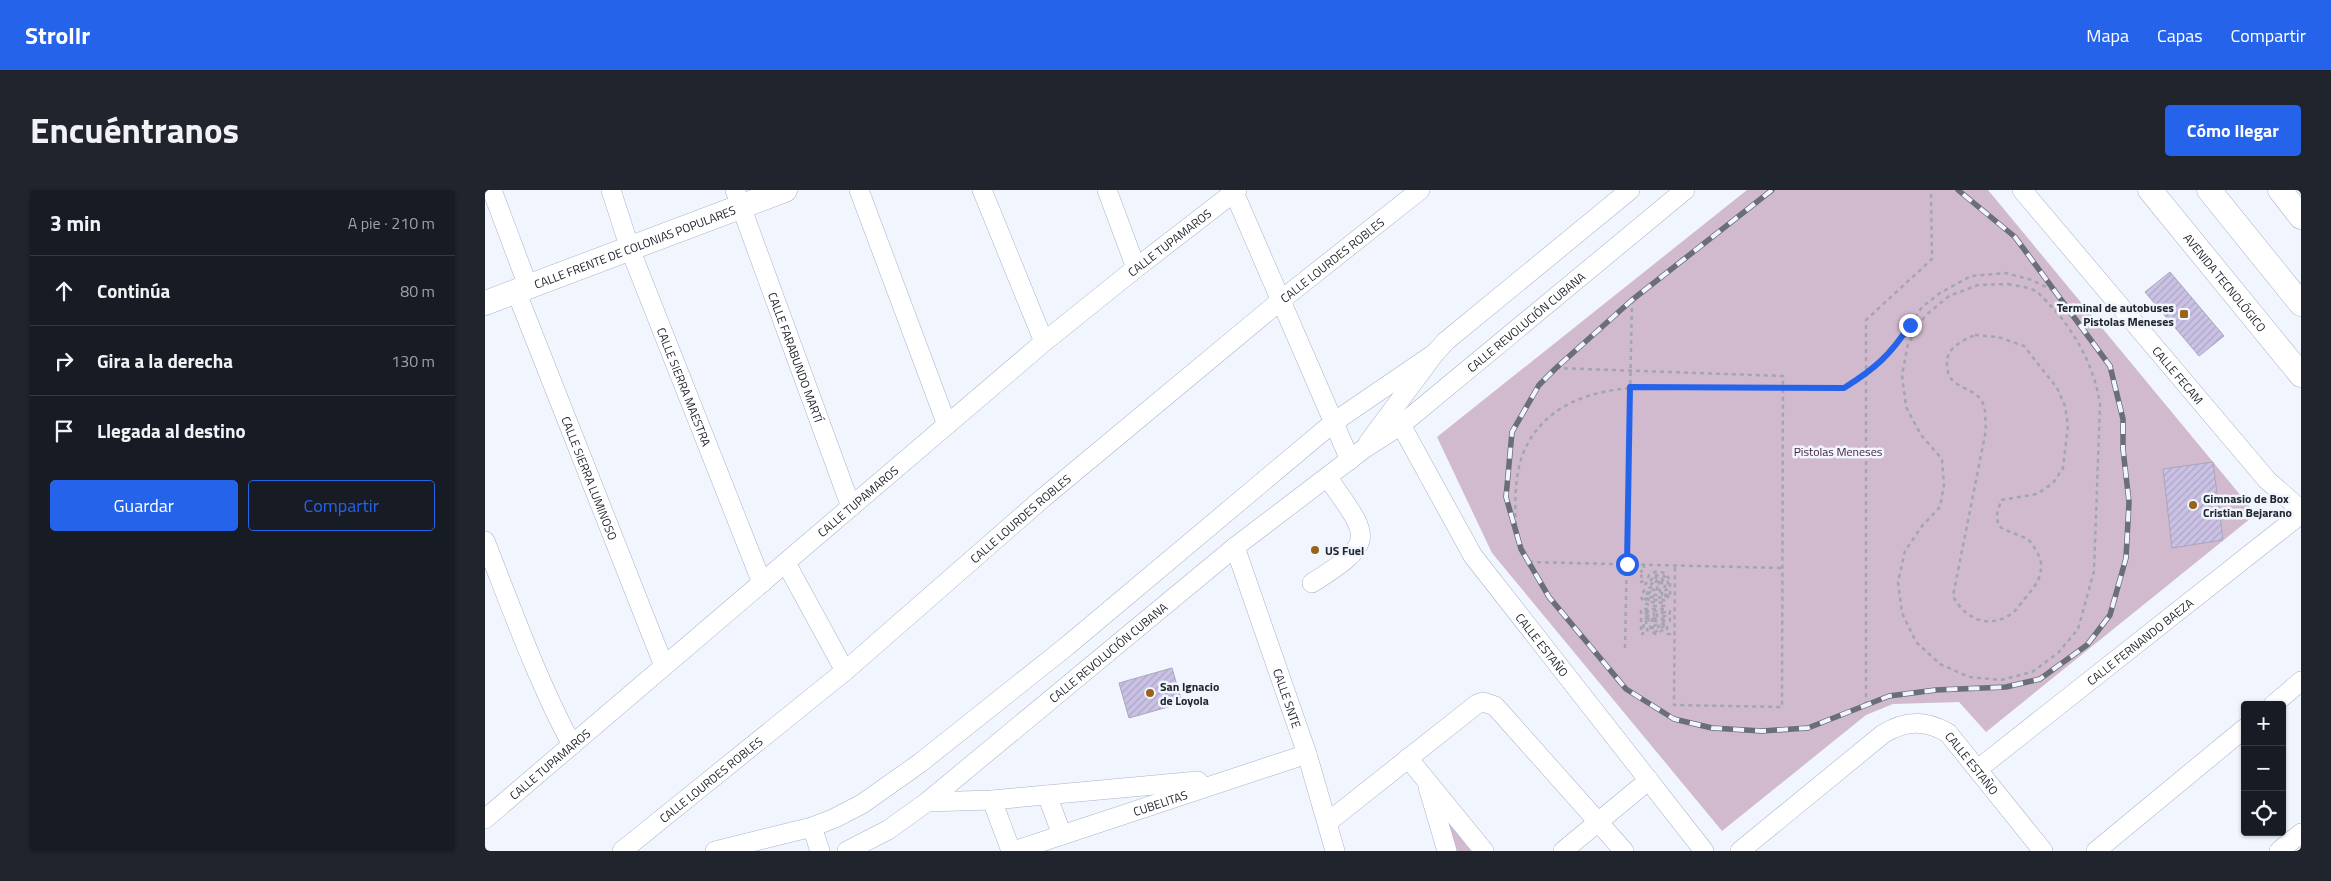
<!DOCTYPE html>
<html lang="es">
<head>
<meta charset="utf-8">
<style>
	body { margin:0; font-family:"Titillium Web",sans-serif; background:#20242c; color:#f1f3f6 }
	.controls { position:absolute; right:15px; bottom:15px; display:grid; overflow:hidden; border-radius:5px; box-shadow:0 1px 4px #0004 }
	.controls button { width:45px; height:45px; display:grid; place-items:center; padding:0; border:0; border-bottom:1px solid #363941; background:#171b24; color:#f1f3f6; font:25px sans-serif }
	.stop { position:absolute; width:15px; height:15px; margin:-11px; border:4px solid #2563eb; border-radius:50%; background:#fff }
	.stop.end { background:#2563eb; border-color:#fff; box-shadow:0 1px 5px #0008 }
	.list { margin:0; padding:0; list-style:none }
	h2 { display:flex; justify-content:space-between; align-items:center; height:65px; margin:0; padding:0 20px; font-size:21px }
	h2 small { font-size:16px; font-weight:400; color:#9ea1a6 }
	.list li { display:grid; grid-template-columns:32px 1fr auto; gap:15px; align-items:center; box-sizing:border-box; height:70px; padding:0 20px; border-top:1px solid #363941 }
	.list b { display:block; font-size:19px; white-space:nowrap }
	.list em { font-size:16px; font-style:normal; color:#9ea1a6 }
	.actions { display:flex; gap:10px; padding:15px 20px }
	.actions a { flex:1; padding:11px 0; border:1px solid #2563eb; border-radius:5px; text-align:center; font-size:18px; color:#2563eb }
	.actions .main { background:#2563eb; color:#fff }
	.icon { flex:none; width:28px; height:28px; fill:none; stroke:currentColor; stroke-width:2; stroke-linecap:round; stroke-linejoin:round }
	.map { position:relative; flex:none; width:1816px; height:661px; overflow:hidden; border-radius:5px }
	header { display:flex; align-items:center; gap:30px; box-sizing:border-box; height:70px; padding:0 25px; background:#2563eb; color:#fff }
	header strong { font-size:24px }
	nav { display:flex; gap:28px; margin-inline-start:auto; font-size:18px }
	.intro { display:flex; align-items:center; justify-content:space-between; box-sizing:border-box; height:120px; padding:0 30px }
	h1 { margin:0; font-size:35px }
	.button { padding:12px 22px; border-radius:5px; background:#2563eb; color:#fff; font-size:18px; font-weight:700 }
	main { display:flex; gap:30px; padding:0 30px }
	aside { flex:1; background:#171b24; border-radius:5px; box-shadow:0 1px 4px #0004 }
	.map>svg:first-child { display:block }
	.green { fill:#d1bace }
	.building { fill:url(#building-hatch); stroke:#aba5bc }
	.lines { fill:none; stroke-linecap:round; stroke-linejoin:round }
	.minor-casing { stroke:#a8b3c9; stroke-width:20 }
	.major-casing { stroke:#a8b3c9; stroke-width:25 }
	.path { stroke:#a2a6af; stroke-width:2.5; stroke-dasharray:4 4; stroke-linecap:butt }
	.minor { stroke:#fff; stroke-width:19 }
	.major { stroke:#fff; stroke-width:24 }
	.rail-casing { stroke:#696e77; stroke-width:5.5 }
	.rail { stroke:#f0f5fe; stroke-width:4; stroke-dasharray:11; stroke-linecap:butt }
	.route { stroke:#2563eb; stroke-width:6 }
	.poi-dot { fill:#98641a; stroke:#f0f5fe; stroke-width:2 }
	.labels { text-anchor:middle; dominant-baseline:central; stroke-width:5; stroke-linejoin:round; paint-order:stroke }
	.street-label { font-size:12px; fill:#22262f; stroke:#f0f5fe }
	.poi-label { font-size:12px; font-weight:bold; fill:#22262f; stroke:#f0f5fe; text-anchor:start }
	.park-label { font-size:12px; fill:#482246; stroke:#f0f5fe }
</style>
</head>
<body>
<header>
<strong>Strollr</strong>
<nav><a>Mapa</a><a>Capas</a><a>Compartir</a></nav>
</header>
<div class="intro"><h1>Encuéntranos</h1><a class="button">Cómo llegar</a></div>
<main>
<aside>
<h2>3 min<small>A pie · 210 m</small></h2>
<ul class="list">
<li><svg class="icon" aria-label="ahead" viewBox="0 0 24 24"><path d="M12 20V5M6 11l6-6 6 6"/></svg><div><b>Continúa</b></div><em>80 m</em></li>
<li><svg class="icon" aria-label="right" viewBox="0 0 24 24"><path d="M7 20v-9h11M14 6l5 5-5 5"/></svg><div><b>Gira a la derecha</b></div><em>130 m</em></li>
<li><svg class="icon" aria-label="arrive" viewBox="0 0 24 24"><path d="M6 21V4h12l-3 4 3 4H6"/></svg><div><b>Llegada al destino</b></div></li>
</ul>
<div class="actions"><a class="main">Guardar</a><a>Compartir</a></div>
</aside>
<div class="map">
<svg width="1816" height="661" viewBox="0 0 1816 661">
	<defs>
		<pattern id="building-hatch" width="6" height="6" patternUnits="userSpaceOnUse" patternTransform="scale(1.25)"><rect width="6" height="6" fill="#cac1e4"/><path d="M-1 1l2-2M0 6l6-6M5 7l2-2" fill="none" stroke="#ada6c4"/></pattern>
	</defs>
	<rect width="100%" height="100%" fill="#f0f5fe"/>
	<path class="green" d="M1262,0h241l268,324 -270,218 -27,-30 -66,2 -27,11 -144,116 -230,-278 -55,-116z
		M957,624l29,37h-16z"/>
	<path class="building" d="M1685,82l54,64 -25,20 -54,-64z
		M1728,272l10,78 -51,8 -9,-79z
		M687,478l10,35 -53,15 -10,-35z"/>
	<g class="lines">
		<g class="minor-casing">
			<g id="minor">
				<path d="M7,0l36,96"/>
				<path id="s1" d="M126,0l19,59 132,334"/>
				<path id="s2" d="M250,0l116,317"/>
				<path d="M374,0l88,235"/>
				<path d="M497,0l62,152"/>
				<path d="M622,0l29,78"/>
				<path d="M748,0l117,270"/>
				<path id="s3" d="M1537,0l245,290 34,30"/>
				<path id="s4" d="M31,101l148,375"/>
				<path id="s5" d="M916,235l72,131 231,295"/>
				<path d="M883,253l67,-90 11,-12 184,-151"/>
				<path d="M0,351c27,68 52,139 87,204"/>
				<path id="s6" d="M750,357l72,207 28,97"/>
				<path d="M301,373l59,108"/>
				<path d="M827,393c67,-42 57,-46 16,-105"/>
				<path d="M1788,515l28,-24"/>
				<path d="M923,568l76,93"/>
				<path id="s7" d="M1493,579l323,-255"/>
				<path d="M943,597l19,64"/>
				<path d="M562,605l15,40"/>
				<path d="M507,610l19,51"/>
				<path d="M442,612l65,-2 206,-19"/>
				<path id="s8" d="M0,629l559,-477 92,-74 101,-78"/>
				<path d="M843,632l149,-118 6,-2 12,4 129,145"/>
				<path d="M327,637l23,-9 27,-14 58,-41 147,-117 267,-224 101,-69"/>
				<path id="s9" d="M137,661l223,-180 198,-173 237,-197 140,-111"/>
				<path d="M230,661l97,-24 8,24"/>
				<path id="s10" d="M362,661l41,-21 39,-28 308,-255 130,-99 36,-23 284,-235"/>
				<path id="s11" d="M529,661l293,-97"/>
				<path d="M1078,661l86,-71"/>
				<path id="s12" d="M1255,661l143,-117c23,-14 42,-14 65,-1l95,118"/>
				<path d="M1611,661l149,-123"/>
				<path d="M1794,661l22,-18"/>
			</g>
		</g>
		<g class="major-casing">
			<g id="major">
				<path id="s13" d="M1665,0l151,185"/>
				<path d="M1724,0l92,114"/>
				<path d="M1795,0l21,27"/>
				<path id="s14" d="M0,113l300,-113"/>
			</g>
		</g>
		<path class="path" d="M1523,94c8,2 22,3 29,8 5,4 10,10 14,14 25,27 44,62 49,99l-6,166 -16,58 -20,24 -26,19 -31,8 -32,-3 -29,-13 -24,-22 -14,-29 -4,-31 7,-31 17,-25 18,-19 4,-22 -2,-26 -21,-24 -15,-28 -4,-32 6,-31 17,-28 24,-20 29,-11z
			M1490,145l23,2 26,9 33,42 8,18 3,19 -5,43 -10,15 -16,11 -36,6 -4,14 1,11 5,4 25,10c5,6 12,16 13,24 1,15 -6,23 -15,34 -5,6 -9,13 -15,17 -23,16 -47,4 -58,-18l33,-166c-1,-8 0,-17 -2,-24 -8,-24 -39,-12 -37,-46 2,-14 17,-20 28,-25z
			M1071,178l227,8 -1,331 -108,-2 1,-141
			M1031,343c-1,-28 -3,-64 12,-90 38,-68 132,-56 198,-55 40,0 79,0 118,-1l22,-13 26,-23 30,-44 18,-14 31,-17 35,-3 26,7 22,11
			M1044,372l253,6
			M1159,374v7h-3l3,2 -3,3 3,5 -3,1v2h5l3,-9 8,-4 8,2 5,7v18l-2,-1 -2,-5 -1,6 -15,-1v-5l-4,5 3,3h15l1,3 -16,-1 -5,-4 5,-8h6l-1,5h8v-5h5l1,-10 -5,-5h-9l-5,9h3l4,-7h5l4,6v4h-3v-5l-4,-3 -3,4 2,1 2,-2 1,10h-3v-5c-8,0 -13,1 -16,9 2,11 14,10 24,10v3h-24v25h2l1,-13h2l1,9 9,4 7,-4 1,-4 -9,6 -4,-2 -3,-12
			M1177,423l8,-2 -1,5h-12v-3h5v-2h-18v2l10,1v2h-10v2l26,1v2h-16v5l3,-2h10v10h8
			M1167,428v10l5,1 3,-5
			M1140,458l7,-348
			M1381,515v-385l66,-61 -1,-69"/>
		<use href="#minor" class="minor"/>
		<use href="#major" class="major"/>
		<g class="rail-casing">
			<path id="rail" d="M1287,0l-140,110 -76,68 -17,17 -27,47 -6,65 15,52 28,48 77,92 48,30 38,9 50,3 46,-3 81,-32 47,-6 70,-3 34,-8 47,-34 23,-30 16,-57 3,-56 -6,-53v-30l-13,-53 -95,-129 -57,-47"/>
		</g>
		<use href="#rail" class="rail"/>
	</g>
	<g class="lines">
		<path class="route" d="M1142,374l3,-177 214,1c32,-20 46,-33 66,-63"/>
	</g>
	<g class="poi-dot">
		<rect x="1694" y="119" width="10" height="10" rx="2.5"/>
		<circle cx="1708" cy="315" r="5"/>
		<circle cx="830" cy="360" r="5"/>
		<circle cx="665" cy="503" r="5"/>
	</g>
	<g class="labels">
		<g class="street-label">
			<text stroke="none"><textPath href="#s8" startOffset="895">CALLE TUPAMAROS</textPath></text>
			<text stroke="none"><textPath href="#s14" startOffset="160">CALLE FRENTE DE COLONIAS POPULARES</textPath></text>
			<text stroke="none"><textPath href="#s9" startOffset="924">CALLE LOURDES ROBLES</textPath></text>
			<text stroke="none"><textPath href="#s13" startOffset="119">AVENIDA TECNOLÓGICO</textPath></text>
			<text stroke="none"><textPath href="#s10" startOffset="862">CALLE REVOLUCIÓN CUBANA</textPath></text>
			<text stroke="none"><textPath href="#s2" startOffset="178">CALLE FARABUNDO MARTÍ</textPath></text>
			<text stroke="none"><textPath href="#s3" startOffset="242">CALLE FECAM</textPath></text>
			<text stroke="none"><textPath href="#s1" startOffset="210">CALLE SIERRA MAESTRA</textPath></text>
			<text stroke="none"><textPath href="#s4" startOffset="201">CALLE SIERRA LUMINOSO</textPath></text>
			<text stroke="none"><textPath href="#s8" startOffset="490">CALLE TUPAMAROS</textPath></text>
			<text stroke="none"><textPath href="#s9" startOffset="519">CALLE LOURDES ROBLES</textPath></text>
			<text stroke="none"><textPath href="#s7" startOffset="206">CALLE FERNANDO BAEZA</textPath></text>
			<text stroke="none"><textPath href="#s5" startOffset="262">CALLE ESTAÑO</textPath></text>
			<text stroke="none"><textPath href="#s10" startOffset="329">CALLE REVOLUCIÓN CUBANA</textPath></text>
			<text stroke="none"><textPath href="#s6" startOffset="160">CALLE SNTE</textPath></text>
			<text stroke="none"><textPath href="#s8" startOffset="85">CALLE TUPAMAROS</textPath></text>
			<text stroke="none"><textPath href="#s12" startOffset="292">CALLE ESTAÑO</textPath></text>
			<text stroke="none"><textPath href="#s9" startOffset="114">CALLE LOURDES ROBLES</textPath></text>
			<text stroke="none"><textPath href="#s11" startOffset="154">CUBELITAS</textPath></text>
		</g>
		<g class="poi-label">
			<text x="1689" y="117" text-anchor="end">Terminal de autobuses<tspan x="1689" dy="14">Pistolas Meneses</tspan></text>
			<text x="1718" y="308">Gimnasio de Box<tspan x="1718" dy="14">Cristian Bejarano</tspan></text>
			<text x="840" y="360">US Fuel</text>
			<text x="675" y="496">San Ignacio<tspan x="675" dy="14">de Loyola</tspan></text>
		</g>
		<g class="park-label">
			<text x="1353" y="261">Pistolas Meneses</text>
		</g>
	</g>
</svg>
<div class="controls">
<button>+</button>
<button>−</button>
<button><svg class="icon" aria-label="locate" viewBox="0 0 24 24"><circle cx="12" cy="12" r="6"/><path d="M12 2v4M12 18v4M2 12h4M18 12h4"/></svg></button>
</div>
<div class="stop" style="left:1142px;top:374px"></div>
<div class="stop end" style="left:1425px;top:135px"></div>
</div>
</main>
</body>
</html>
